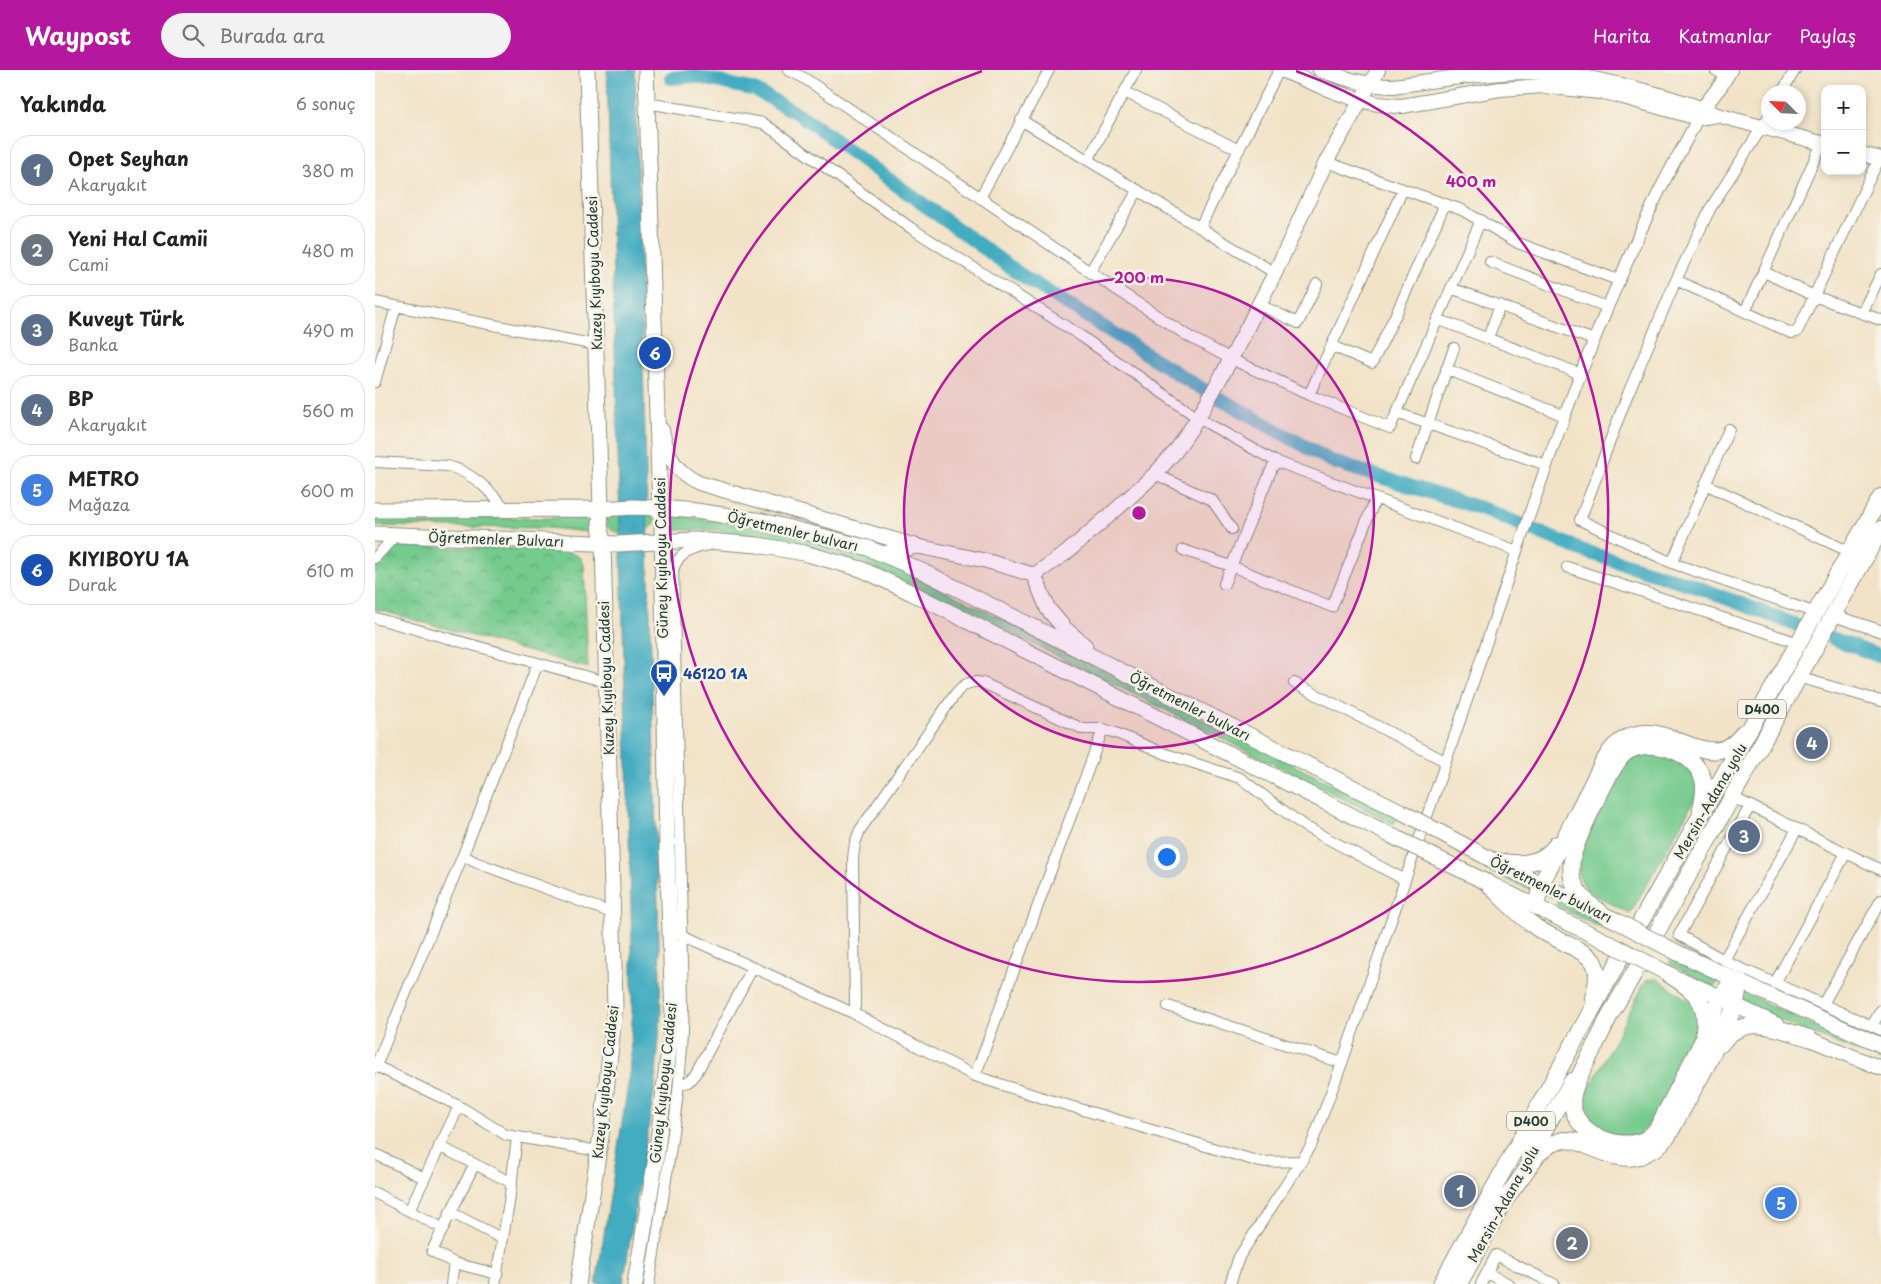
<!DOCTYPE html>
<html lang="tr">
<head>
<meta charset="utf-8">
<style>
	body { margin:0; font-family:"Playpen Sans",sans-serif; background:#f2f2f2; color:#222 }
	.controls { position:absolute; right:15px; top:15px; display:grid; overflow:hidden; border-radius:10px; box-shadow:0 2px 8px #0003 }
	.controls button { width:45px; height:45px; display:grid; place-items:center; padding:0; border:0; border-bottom:1px solid #e0e0e0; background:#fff; color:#222; font:25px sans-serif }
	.compass { position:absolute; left:1386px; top:15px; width:45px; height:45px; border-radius:50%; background:#fff; box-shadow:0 2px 8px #0003; rotate:294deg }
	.you { position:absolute; left:791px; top:786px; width:18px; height:18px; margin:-12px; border:4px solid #fff; border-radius:50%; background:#1a73e8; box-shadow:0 0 0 8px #1a73e833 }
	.badge { display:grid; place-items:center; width:32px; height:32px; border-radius:50%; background:#b5179e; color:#fff; font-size:16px; font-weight:700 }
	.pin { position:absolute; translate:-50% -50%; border:2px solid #fff; box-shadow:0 1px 5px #0006 }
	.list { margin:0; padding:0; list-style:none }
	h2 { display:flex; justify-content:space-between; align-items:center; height:65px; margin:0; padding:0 20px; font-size:21px }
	h2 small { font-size:16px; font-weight:400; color:#767676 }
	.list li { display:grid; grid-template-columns:32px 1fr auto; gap:15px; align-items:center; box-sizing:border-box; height:70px; margin:0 10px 10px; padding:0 10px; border:1px solid #e0e0e0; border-radius:20px }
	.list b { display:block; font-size:19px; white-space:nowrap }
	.list p { margin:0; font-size:16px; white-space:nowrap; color:#767676 }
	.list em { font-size:16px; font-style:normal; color:#767676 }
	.icon { flex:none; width:28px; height:28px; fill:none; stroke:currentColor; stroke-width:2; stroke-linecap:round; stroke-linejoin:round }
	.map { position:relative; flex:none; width:1506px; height:1214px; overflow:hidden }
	header { display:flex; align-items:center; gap:30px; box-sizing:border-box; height:70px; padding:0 25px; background:#b5179e; color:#fff }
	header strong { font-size:24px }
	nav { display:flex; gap:28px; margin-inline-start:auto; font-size:18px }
	.search { width:350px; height:45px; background:#f2f2f2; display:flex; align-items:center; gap:12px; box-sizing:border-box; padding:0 18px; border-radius:28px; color:#767676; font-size:19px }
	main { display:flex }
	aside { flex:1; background:#fff }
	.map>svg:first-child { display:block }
	.grass { fill:#75ca8d; stroke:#4a8460 }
	.park { fill:url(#park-crowns); stroke:#4a8460 }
	.water { fill:#42acc1; stroke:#30747a }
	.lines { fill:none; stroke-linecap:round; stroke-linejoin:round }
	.river { stroke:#42acc1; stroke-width:14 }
	.trunk-tunnel { stroke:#c8c2aa; stroke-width:16; stroke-dasharray:16 8; stroke-linecap:butt }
	.minor-casing { stroke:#88907e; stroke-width:12 }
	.tertiary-casing { stroke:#88907e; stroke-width:13 }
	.secondary-casing { stroke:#88907e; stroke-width:16 }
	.primary-casing { stroke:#88907e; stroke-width:17 }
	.trunk-casing { stroke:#88907e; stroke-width:18 }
	.minor { stroke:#fff; stroke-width:10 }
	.tertiary { stroke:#fff; stroke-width:11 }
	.secondary { stroke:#fff; stroke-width:14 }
	.primary { stroke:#fff; stroke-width:15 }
	.trunk { stroke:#fff; stroke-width:16 }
	.primary-bridge-casing { stroke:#88907e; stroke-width:17; stroke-linecap:butt }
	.primary-bridge { stroke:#fff; stroke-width:15 }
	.ring { fill:none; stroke:#b5179e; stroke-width:2.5 }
	.labels { text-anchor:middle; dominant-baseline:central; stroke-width:5; stroke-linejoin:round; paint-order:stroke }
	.shield { fill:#f7f3e8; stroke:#60746a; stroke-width:1 }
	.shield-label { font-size:12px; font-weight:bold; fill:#1f3d34 }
	.street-label { font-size:14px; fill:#1f3d34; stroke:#f7f3e8 }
	.transit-label { font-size:14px; font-weight:bold; fill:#164399; stroke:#f7f3e8; text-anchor:start }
	.centre { fill:#b5179e; stroke:#f7f3e8; stroke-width:2.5 }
	.ring-label { font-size:15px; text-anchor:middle; font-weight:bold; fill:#b5179e; stroke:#f7f3e8; stroke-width:5; stroke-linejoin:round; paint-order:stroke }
</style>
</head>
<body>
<header>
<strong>Waypost</strong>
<div class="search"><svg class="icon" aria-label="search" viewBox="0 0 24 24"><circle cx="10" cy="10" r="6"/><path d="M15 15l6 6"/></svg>Burada ara</div>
<nav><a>Harita</a><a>Katmanlar</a><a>Paylaş</a></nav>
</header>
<main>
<aside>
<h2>Yakında<small>6 sonuç</small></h2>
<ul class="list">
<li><span class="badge" style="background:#5c6f8a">1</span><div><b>Opet Seyhan</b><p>Akaryakıt</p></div><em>380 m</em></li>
<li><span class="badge" style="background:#6b7280">2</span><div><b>Yeni Hal Camii</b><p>Cami</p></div><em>480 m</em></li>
<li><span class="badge" style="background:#5c6f8a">3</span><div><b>Kuveyt Türk</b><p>Banka</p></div><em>490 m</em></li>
<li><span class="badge" style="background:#5c6f8a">4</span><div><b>BP</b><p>Akaryakıt</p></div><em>560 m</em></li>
<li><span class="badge" style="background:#3f7fe0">5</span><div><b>METRO</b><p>Mağaza</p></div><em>600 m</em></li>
<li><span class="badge" style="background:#1a4fb4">6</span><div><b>KIYIBOYU 1A</b><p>Durak</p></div><em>610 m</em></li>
</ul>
</aside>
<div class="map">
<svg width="1506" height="1214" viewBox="0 0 1506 1214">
	<defs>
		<pattern id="park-crowns" width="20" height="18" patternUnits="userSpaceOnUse" patternTransform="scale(1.25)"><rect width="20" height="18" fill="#75ca8d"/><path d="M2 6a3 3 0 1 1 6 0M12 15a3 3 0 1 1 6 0" fill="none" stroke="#5fa574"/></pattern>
	</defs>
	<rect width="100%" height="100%" fill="#f7f3e8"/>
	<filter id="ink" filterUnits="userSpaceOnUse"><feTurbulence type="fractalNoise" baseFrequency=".02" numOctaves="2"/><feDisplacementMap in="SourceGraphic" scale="10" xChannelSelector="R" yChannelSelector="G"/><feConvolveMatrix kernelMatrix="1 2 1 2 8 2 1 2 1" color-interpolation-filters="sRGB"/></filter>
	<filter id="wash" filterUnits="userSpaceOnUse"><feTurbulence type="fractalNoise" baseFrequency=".0096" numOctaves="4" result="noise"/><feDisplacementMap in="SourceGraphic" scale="20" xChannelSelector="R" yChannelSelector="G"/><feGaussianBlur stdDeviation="1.12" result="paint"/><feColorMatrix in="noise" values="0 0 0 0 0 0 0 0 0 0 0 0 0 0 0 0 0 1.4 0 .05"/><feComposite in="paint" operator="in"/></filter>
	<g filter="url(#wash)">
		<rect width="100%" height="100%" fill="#f2e3c8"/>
		<path class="grass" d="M241,443h33l5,5 1,5c-15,24 -71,5 -39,-10z
			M213,445l-1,17 -37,-4 -175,-2v-8h177z
			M300,445l100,15 49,12 46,15 46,20 78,38 403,202 -3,7 -405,-202 -123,-58 -46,-15 -47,-11 -56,-8h-44z
			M1269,683c24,0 35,6 53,20l2,19 -69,122 -42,-23 -9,-14v-20l15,-34 36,-64z
			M1113,792l45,22 -3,5 -17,-6 -28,-14z
			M1185,827l46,24 -4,8 -46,-24z
			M1298,886l46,24 -5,8 -45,-25z
			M1281,908l35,24 7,13c-8,37 -31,96 -60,121l-28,-1 -16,-9 -8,-11 -2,-16 62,-119z
			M1369,922l55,27 82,35v7l-86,-34 -56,-26z"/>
		<path class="park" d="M19,476l170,4 16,7 4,8 4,103 -213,-59v-43z"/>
		<path class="water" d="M232,0h28l26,944 -6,72 -32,198h-27l33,-205 3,-57v-81z"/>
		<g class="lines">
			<path class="river" d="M296,8l23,-2 61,14 45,25 221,160 173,109 139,78 153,48 98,41 108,34 104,40
				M1457,568l49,19"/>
		</g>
	</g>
	<g filter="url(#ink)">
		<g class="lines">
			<path class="trunk-tunnel" d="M1246,887l20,-36
				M1262,898l21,-38"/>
			<g class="minor-casing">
				<path id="minor" d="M413,0l16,8 286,194 98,64 43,23 78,36 81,33 91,-208
					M1340,0l8,4
					M750,22l114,58
					M1407,22l13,-22
					M272,33l116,20 148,105 170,108 117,82 77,43 242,90 11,-32
					M1394,46l-59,93 -34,71 -49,116 -47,124 92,43 144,50
					M646,50l254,153
					M713,90l48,-90
					M951,92l136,48 56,33 100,37
					M605,128l69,-128
					M825,157l79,-157
					M1115,192l117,45
					M715,202l48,-82
					M1389,202l50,24 67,24
					M1301,210l115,53 6,-1 82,-173
					M1076,218l143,52
					M0,232l221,43
					M883,234l40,19 19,-39
					M1370,242l77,-169
					M1487,243l19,-39
					M1062,249l144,55
					M1113,268l12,-33
					M957,276l40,17 25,-51 48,-108
					M1071,299l119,47
					M0,312l21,-76
					M934,325l94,-206
					M1022,343l149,52
					M1041,389l38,-111
					M0,392l72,4c24,5 43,25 59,43
					M780,404l57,26 20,29
					M1330,414l145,68
					M808,480l48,16 101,41 43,-107
					M0,488l21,-23
					M1297,493l57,-134
					M1192,497l232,76
					M849,514l51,-123
					M0,548l231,64
					M163,593l-75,192 12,7 137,51
					M1423,607l83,24
					M919,613l151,78
					M1357,727l149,73
					M1375,736l-71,129 52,29 150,66
					M303,863l175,80 122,63 71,23 214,63 42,-1
					M1349,890l73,-131
					M1400,913l71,-130
					M1448,934l58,-104
					M793,936l174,57 135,-392 40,-120
					M478,943l2,-7 -2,-148 2,-15 5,-13 96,-137c7,-9 15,-13 27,-10l100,46h20l13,4 50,21 74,24 64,48 101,54
					M1497,956l9,-16
					M1,996l83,40 47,29 92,16
					M0,998l88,-213
					M600,1006l128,-347
					M305,1014l9,-2 7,-8 57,-107
					M64,1076l73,37
					M0,1084l49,24
					M99,1095l-42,86 22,12 43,11
					M0,1123l67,35
					M34,1141l50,-105
					M75,1142l53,27
					M1112,1203l22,11
					M76,1214l3,-21
					M120,1214l14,-81 8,-66
					M274,1214c15,-93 33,-186 35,-281l-11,-433c5,-17 20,-22 36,-25
					M855,1214l9,-27 72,-111 31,-83
					M1106,1214l15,-29 58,29"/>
			</g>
			<g class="tertiary-casing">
				<path id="tertiary" d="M1153,449c36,-108 78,-214 126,-317 14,-31 33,-60 47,-91
					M1457,545l49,16"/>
			</g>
			<g class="secondary-casing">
				<path id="secondary" d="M906,0c38,15 79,36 121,36l98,-17 44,-3 65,7 89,25 19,-3
					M945,0c24,8 47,16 73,16 46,-6 94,-14 140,-14 42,1 83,11 123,22 21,6 42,12 61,21l108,29
					M1328,38l18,-23 9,-15
					M1487,84l19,5
					M287,360c5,26 13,42 37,53l217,63 71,15 47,14 32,-22 53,-46 36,-33 20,-22 23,-34 33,-59 44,-86 51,-111 52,-92
					M1365,912l141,63
					M1350,930l53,25
					M1425,965l81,33"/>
			</g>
			<g class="primary-casing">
				<path id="primary" d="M0,440l226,-1 32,-2 27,1 36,3 66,10 106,27 54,23 478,240
					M0,464l242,10 78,-4 63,5 46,8 57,16 51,24 476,241
					M508,484l33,-8
					M659,505l14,34 17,20 20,17
					M1122,793l118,57
					M1117,815l111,55
					M1301,882l64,30
					M1307,910l38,17
					M203,1214l24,-155 13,-122 -12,-464 -3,-18 1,-16 -14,-439
					M260,1214l21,-126 17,-143 -6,-167 -5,-324 -2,-16 -14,-438"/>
			</g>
			<g class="trunk-casing">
				<path id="trunk" d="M1117,790c25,5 49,7 65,-16
					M1111,812c17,16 32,33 51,46 14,10 47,21 56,33 7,11 3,26 0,37
					M1161,836l5,-22 62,-122c4,-5 7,-12 12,-16 47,-43 92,39 129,-14
					M1225,842c-11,-8 -22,-17 -27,-31 -2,-5 -2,-16 -1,-22 3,-17 40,-95 52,-105 23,-19 71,-3 79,25 3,10 0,21 -2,30
					M1266,851l240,-424
					M1283,860l223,-401
					M1292,903c25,17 41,24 37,58
					M1237,941c-9,18 -17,35 -26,52 -5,10 -11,20 -13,32 -8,35 45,59 73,44 4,-2 8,-7 11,-10l47,-91 16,-41 14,-18
					M1232,950l30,-52
					M1346,974c22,-32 58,-15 88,-6
					M1154,1087l43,-76
					M1127,1134l36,-50 13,-10 12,-4 12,1 38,15 16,2 11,-2 16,-8 12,-12 40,-73 27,-57 5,-24
					M1066,1214l180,-327
					M1084,1214l48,-88"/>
			</g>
			<use href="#minor" class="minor"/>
			<use href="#tertiary" class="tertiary"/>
			<use href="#secondary" class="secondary"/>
			<use href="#primary" class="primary"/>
			<use href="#trunk" class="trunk"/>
			<g class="primary-bridge-casing">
				<path id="primary-bridge" d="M1025,741l92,49
					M1013,764l98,48
					M1240,850l61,32
					M1228,870l64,33"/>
			</g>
			<use href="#primary-bridge" class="primary-bridge"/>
		</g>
	</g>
	<circle cx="764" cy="443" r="235" fill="#b5179e" fill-opacity=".12"/>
	<g class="ring">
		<circle cx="764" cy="443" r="235"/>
		<path d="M921 1A469 469 0 1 1 607 1"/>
	</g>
	<defs>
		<g id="bus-pin" transform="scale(1.4375)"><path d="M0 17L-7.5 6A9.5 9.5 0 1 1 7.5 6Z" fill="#1a4fb4" stroke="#f7f3e8"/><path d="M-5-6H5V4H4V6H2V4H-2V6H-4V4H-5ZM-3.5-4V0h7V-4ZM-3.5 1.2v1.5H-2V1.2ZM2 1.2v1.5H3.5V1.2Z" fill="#fff"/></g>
	</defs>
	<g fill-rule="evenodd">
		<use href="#bus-pin" x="289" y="603"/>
	</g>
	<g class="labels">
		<g class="shield">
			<rect x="1363" y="629.5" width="48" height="19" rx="4"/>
			<rect x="1132" y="1041.5" width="48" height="19" rx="4"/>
		</g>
		<g class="shield-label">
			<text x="1387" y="639">D400</text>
			<text x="1156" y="1051">D400</text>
		</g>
		<g class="street-label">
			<text transform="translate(219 203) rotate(-92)">Kuzey Kıyıboyu Caddesi</text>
			<text transform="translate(418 461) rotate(13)">Öğretmenler bulvarı</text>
			<text transform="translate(121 469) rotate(2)">Öğretmenler Bulvarı</text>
			<text transform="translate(286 488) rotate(-91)">Güney Kıyıboyu Caddesi</text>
			<text transform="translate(231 608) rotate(-92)">Kuzey Kıyıboyu Caddesi</text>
			<text transform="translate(815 636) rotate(27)">Öğretmenler bulvarı</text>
			<text transform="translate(1335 731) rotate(-60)">Mersin-Adana yolu</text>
			<text transform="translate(1176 819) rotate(26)">Öğretmenler bulvarı</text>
			<text transform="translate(230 1012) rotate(-84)">Kuzey Kıyıboyu Caddesi</text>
			<text transform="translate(288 1013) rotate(-84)">Güney Kıyıboyu Caddesi</text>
			<text transform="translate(1128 1134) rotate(-61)">Mersin-Adana yolu</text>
		</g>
		<g class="transit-label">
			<text x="308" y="603">46120 1A</text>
		</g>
	</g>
	<circle cx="764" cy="443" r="8" class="centre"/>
	<g class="ring-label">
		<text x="1096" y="117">400 m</text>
		<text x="764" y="213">200 m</text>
	</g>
</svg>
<div class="controls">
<button>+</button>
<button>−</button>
</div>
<svg class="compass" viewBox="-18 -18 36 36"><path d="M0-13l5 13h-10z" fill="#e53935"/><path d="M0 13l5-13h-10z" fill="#767676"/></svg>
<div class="you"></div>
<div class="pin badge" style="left:1085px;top:1121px;background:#5c6f8a">1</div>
<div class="pin badge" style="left:1197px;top:1173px;background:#6b7280">2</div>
<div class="pin badge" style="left:1369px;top:766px;background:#5c6f8a">3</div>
<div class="pin badge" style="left:1437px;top:673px;background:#5c6f8a">4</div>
<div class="pin badge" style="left:1406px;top:1133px;background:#3f7fe0">5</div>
<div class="pin badge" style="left:280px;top:283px;background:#1a4fb4">6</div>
</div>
</main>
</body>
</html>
